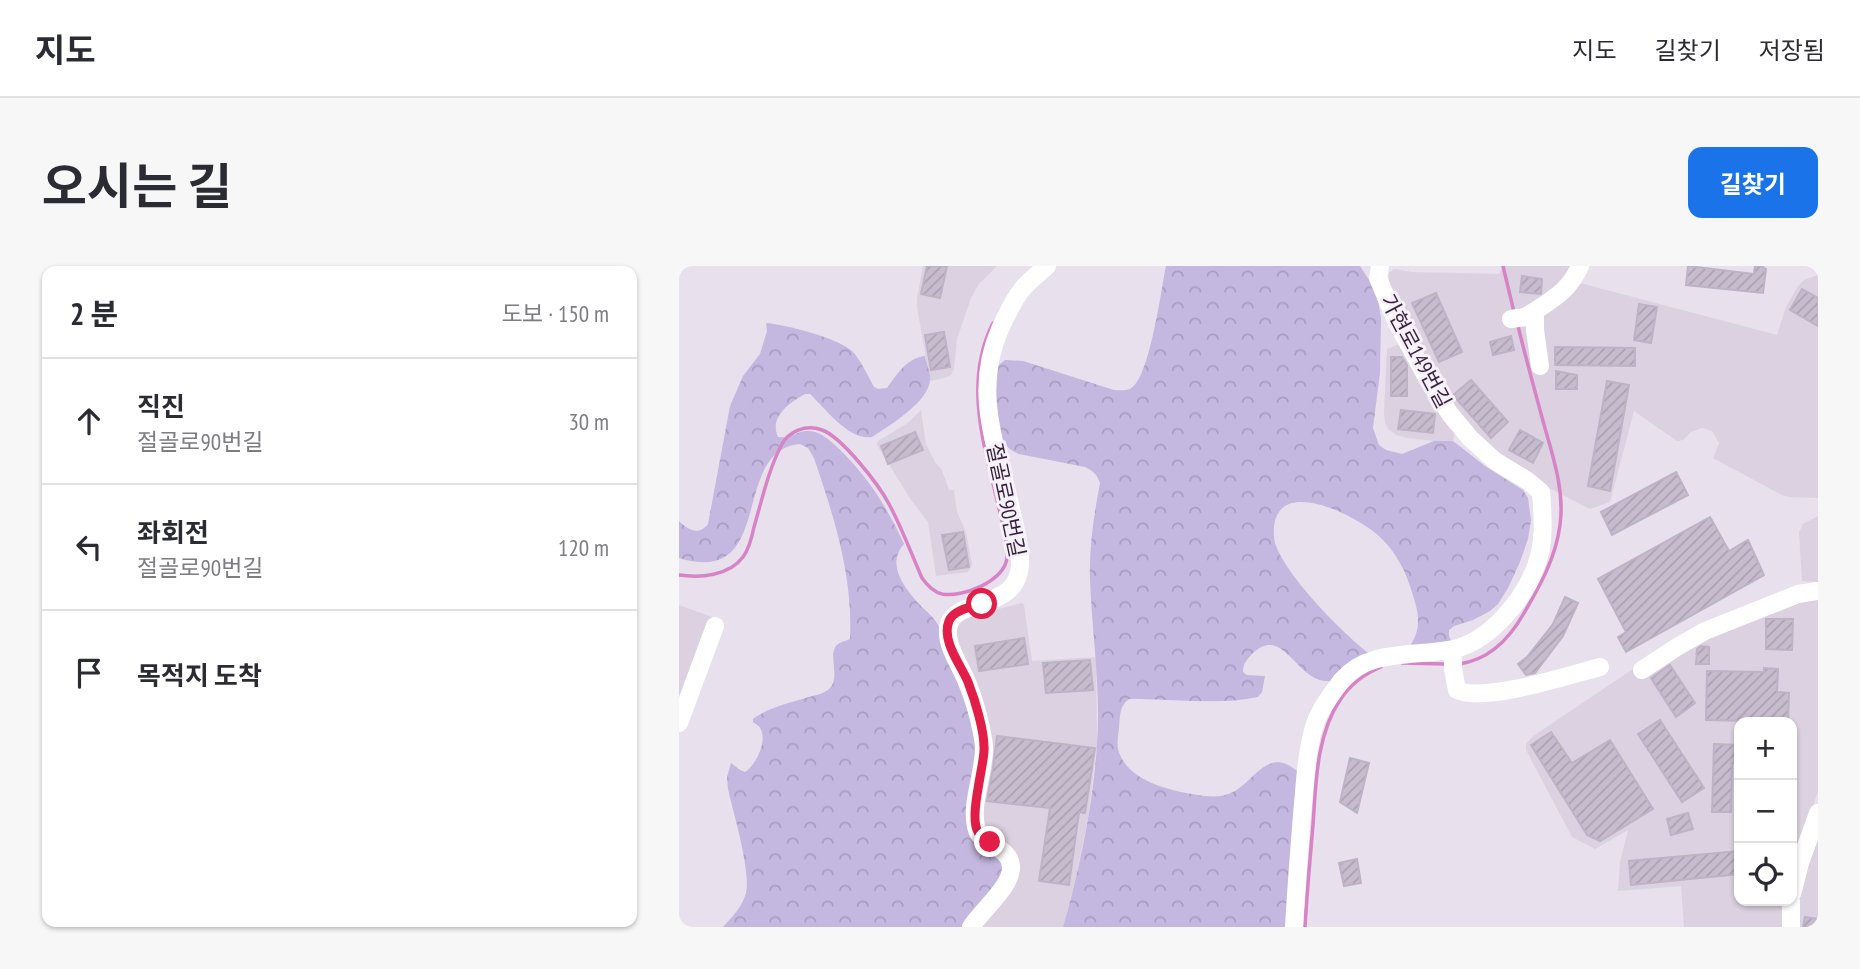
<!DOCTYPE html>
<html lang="ko">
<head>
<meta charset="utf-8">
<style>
	body { margin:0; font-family:"PT Sans Narrow","Noto Sans KR",sans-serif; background:#f7f7f7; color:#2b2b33 }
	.controls { position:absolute; right:21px; bottom:21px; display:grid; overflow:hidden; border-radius:14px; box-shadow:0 2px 5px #0004 }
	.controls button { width:63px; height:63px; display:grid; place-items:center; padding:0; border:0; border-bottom:2px solid #e1e1e2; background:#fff; color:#2b2b33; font:35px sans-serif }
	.stop { position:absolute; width:21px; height:21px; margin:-16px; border:5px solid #e11d48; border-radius:50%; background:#fff }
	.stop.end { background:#e11d48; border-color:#fff; box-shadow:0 2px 7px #0008 }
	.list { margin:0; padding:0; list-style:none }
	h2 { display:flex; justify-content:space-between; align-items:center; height:91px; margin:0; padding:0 28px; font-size:30px }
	h2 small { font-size:23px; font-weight:400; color:#7c7c81 }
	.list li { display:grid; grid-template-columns:46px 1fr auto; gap:21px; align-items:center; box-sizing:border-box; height:126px; padding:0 28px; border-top:2px solid #e1e1e2 }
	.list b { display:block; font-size:26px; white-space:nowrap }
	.list p { margin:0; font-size:23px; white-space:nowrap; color:#7c7c81 }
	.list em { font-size:23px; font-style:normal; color:#7c7c81 }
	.icon { flex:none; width:38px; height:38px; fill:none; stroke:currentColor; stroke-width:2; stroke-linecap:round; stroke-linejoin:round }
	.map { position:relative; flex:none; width:1139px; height:661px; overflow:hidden; border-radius:14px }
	header { display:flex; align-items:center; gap:42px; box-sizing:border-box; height:98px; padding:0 35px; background:#fff; border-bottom:2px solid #e1e1e2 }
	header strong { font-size:33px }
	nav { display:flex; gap:38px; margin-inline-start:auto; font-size:24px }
	.intro { display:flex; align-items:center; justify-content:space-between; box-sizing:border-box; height:168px; padding:0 42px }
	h1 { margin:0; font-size:49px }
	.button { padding:18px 32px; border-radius:14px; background:#1a73e8; color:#fff; font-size:24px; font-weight:700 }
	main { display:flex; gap:42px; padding:0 42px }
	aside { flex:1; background:#fff; border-radius:14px; box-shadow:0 2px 5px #0004 }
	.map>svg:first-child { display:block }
	.built { fill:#dbd1e0 }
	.forest { fill:url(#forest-crowns) }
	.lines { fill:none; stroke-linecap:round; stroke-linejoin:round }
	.stream { stroke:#d783c5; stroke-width:3.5 }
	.building { fill:url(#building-hatch); stroke:#bfb2c7; stroke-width:2 }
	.minor { stroke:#fff; stroke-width:18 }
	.route { stroke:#e11d48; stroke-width:9 }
	.labels { text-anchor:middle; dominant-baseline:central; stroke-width:6; stroke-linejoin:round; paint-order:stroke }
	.street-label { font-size:21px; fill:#381f3e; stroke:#f5f1f9 }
</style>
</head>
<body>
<header>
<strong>지도</strong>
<nav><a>지도</a><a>길찾기</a><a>저장됨</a></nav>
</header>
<div class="intro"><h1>오시는 길</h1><a class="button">길찾기</a></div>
<main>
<aside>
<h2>2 분<small>도보 · 150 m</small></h2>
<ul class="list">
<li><svg class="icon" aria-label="ahead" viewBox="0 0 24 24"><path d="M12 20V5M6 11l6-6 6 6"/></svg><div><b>직진</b><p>절골로90번길</p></div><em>30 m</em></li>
<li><svg class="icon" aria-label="left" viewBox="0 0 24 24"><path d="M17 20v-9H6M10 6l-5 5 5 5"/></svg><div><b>좌회전</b><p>절골로90번길</p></div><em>120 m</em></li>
<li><svg class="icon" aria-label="arrive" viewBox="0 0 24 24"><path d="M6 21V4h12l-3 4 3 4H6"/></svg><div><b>목적지 도착</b></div></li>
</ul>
</aside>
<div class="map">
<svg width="1139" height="661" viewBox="0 0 1139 661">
	<defs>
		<pattern id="forest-crowns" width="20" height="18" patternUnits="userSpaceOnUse" patternTransform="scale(1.75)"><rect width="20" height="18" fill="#c4b7e0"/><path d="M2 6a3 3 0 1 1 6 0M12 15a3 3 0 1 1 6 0" fill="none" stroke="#a99dc1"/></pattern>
		<pattern id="building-hatch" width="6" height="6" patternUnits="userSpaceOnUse" patternTransform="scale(1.75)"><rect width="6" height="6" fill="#c7bccd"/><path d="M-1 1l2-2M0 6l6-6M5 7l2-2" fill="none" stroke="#aca1b1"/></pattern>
	</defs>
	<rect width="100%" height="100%" fill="#e8e0ec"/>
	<path class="built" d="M244,0h74l-18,18 -8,14 -14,41 -3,30 -3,6 -7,3 -14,3 -13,-74v-9z
		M824,0h71l-34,53 40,-36 197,52 9,-28 12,-21 6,-6 14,-5v223l-29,-1 -7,-2 -69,-37 6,-15 -7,-12 -10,-3 -11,4 -8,8 -6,1 -43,-30 -24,91 -20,7 -45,-23 -54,-36 -37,-41 -48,-88 -17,-38v-10l5,-4 18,3 87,2z
		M723,77l53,88 -2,10h-19l-27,-3 -11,-3 -8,-6 -3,-6 -1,-11 3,-63z
		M242,144l5,34 9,18 7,8 7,20h5l3,22 9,20 6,32 -1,4 -3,4 -32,4 -8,-54 -17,-22 -34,-55 1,-4 30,-18z
		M1139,250v66l-16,-1 -3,-49 4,-8z
		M1139,332v193l-26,81v-150h-53v179h45v26h-100l-3,-41 -63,5 2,-29 8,-32 -33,19 -23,-12 -46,-87v-6l6,-7 104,-70 165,-67z
		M343,337l2,2 8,56 64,-4 1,87 -9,74 -12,59 -13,50h-86l6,-96 -27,-204 8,-9z
		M0,339l33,12 -33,90z
		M1139,565v96h-21l2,-38z"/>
	<path class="forest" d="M487,0h194l11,17 7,18 3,17 -1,55 -7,55 6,17 7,5 16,4 32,-13h19l32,25 38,24 5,8 3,22 -3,19 -8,23 -12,26 -10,16 -8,7 -17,9 -19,6 -5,4v6l4,10h-43c14,-21 7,-38 0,-60 -5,-16 -15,-34 -27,-46 -16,-18 -85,-56 -104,-28 -6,8 -6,22 -4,31 10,32 69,92 96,112 -8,6 -28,23 -35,25 -38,11 -50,-58 -83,-27 -6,6 -10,11 -10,19l4,3 18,1 -3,16 -4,5c-41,9 -87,1 -129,2 -10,7 -9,18 -10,29 -1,7 -2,15 -1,21 8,32 53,42 80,46 12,2 25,3 37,-4 21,-13 34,-44 62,-20l-7,156h-227c17,-59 30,-122 34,-183 4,-55 -5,-110 -7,-165 -1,-33 4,-64 10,-96 -3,-9 -7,-12 -15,-16l-66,-13c-32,-12 -24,-57 -25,-85l11,-9 18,1 91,29c5,0 11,1 16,-1 20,-10 31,-100 36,-123z
		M87,57c21,2 74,15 88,30 8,10 14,23 20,34l4,2 9,-1c10,-14 20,-30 38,-32 1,7 5,15 5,22 1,23 -41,48 -58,59 -23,4 -46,-28 -62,-43h-5c-16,9 -36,23 -27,43 12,2 20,-7 31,-6 11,0 20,9 28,16 30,28 50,60 67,97 -19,21 2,46 17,62 7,7 14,12 18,21l38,103 -5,81 28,42 5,19 -39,55h-243c8,-9 18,-19 22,-31 8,-19 -12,-84 -17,-107l-1,-12 4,-14 9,7 5,2c11,-7 22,-30 16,-42 -1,-4 -4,-5 -8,-8v-3c16,-12 37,-16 56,-22 6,-2 15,-3 20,-8 12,-11 -1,-32 7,-43 3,-4 10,-5 14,-7 3,-64 -16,-122 -36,-181l-6,-10 -8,-4c-71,6 -23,144 -121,114v-37c9,9 20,15 29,3l22,-118 13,-30 17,-22 7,-23z"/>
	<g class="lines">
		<path class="stream" d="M824,0l11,46
			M0,309c21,3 50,1 64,-18 6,-8 9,-20 11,-30 8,-27 14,-56 27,-81 7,-15 25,-22 41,-16 20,7 57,55 67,74 13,24 22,49 33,74 5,7 11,14 20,16 21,4 62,-13 65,-36 1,-19 -6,-40 -10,-58 -14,-58 -33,-120 -4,-177
			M723,397l43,1
			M780,398c30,-4 51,-26 65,-51 16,-27 32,-56 36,-88 5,-35 -8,-71 -17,-104 -9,-33 -18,-66 -26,-99
			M626,661c2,-34 5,-68 8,-102 3,-41 3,-89 27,-125 10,-15 24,-26 41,-33"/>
	</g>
	<path class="building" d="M248,0h20l-7,32 -19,-4z
		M1009,0l66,8 1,-8h6l5,3 -3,24 -77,-8z
		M843,10l20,3 -1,15 -21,-2z
		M1123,23l16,9v28l-28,-16z
		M757,27l26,59 -23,10 -27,-59z
		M960,38l18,3 -6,36 -17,-3z
		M265,66l6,35 -19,3 -6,-35z
		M832,70l3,14 -21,5 -3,-13z
		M876,81l80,1v18l-80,-1z
		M712,91h11l5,8v31h-16z
		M877,105l21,4v14h-21z
		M792,114l37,42 -17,16 -38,-43z
		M928,115l22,4 -19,106 -22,-5z
		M722,144l34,4 -2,19 -35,-4z
		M841,164l23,13 -10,20 -24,-13z
		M236,166l8,18 -35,14 -7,-18z
		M997,206l12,23 -76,40 -11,-23z
		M1031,251l19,34 19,-11 16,35 -138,77 -8,-15 8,-5 -28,-53z
		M284,266l6,35 -20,3 -7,-35z
		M886,331l13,6 -15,33 -28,37 -9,2 -8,-11 9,-7 26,-33z
		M1087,353h27l-1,31 -26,-1z
		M345,372l4,26 -49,7 -4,-25z
		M1022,380l8,1v17h-13l1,-15z
		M411,394l3,30 -47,3 -3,-30z
		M991,399l25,38 -19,14 -25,-39z
		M1085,402l14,1 -1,23 12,1 -1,29 -82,-2 1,-49 57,1z
		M981,454l44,68 -22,14 -44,-68z
		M872,466l21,31 38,-23 43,69 -53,32 -13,-6 -56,-90z
		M318,470l98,12 -10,65 -6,-1 -10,73 -30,-4 11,-73 -63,-7 6,-33z
		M1035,478l25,1v19l-7,-1 -1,49h-19z
		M671,492l19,5 -12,50 -17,-11z
		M1009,547l5,16 -22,6 -4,-16z
		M1060,585v23l-108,11 -2,-24z
		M678,593l4,24 -17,3 -5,-23z
		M1126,651l13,2v8h-15z"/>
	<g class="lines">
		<path class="minor" d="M832,53l14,-2 10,-6
			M861,100l-5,-36v-19c21,-14 35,-22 45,-45
			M774,383v20l4,21c27,13 113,-15 143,-23
			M963,404l35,-23 28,-16 93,-37 20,-3
			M0,457l36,-97
			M1113,628l8,-31 18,-50
			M292,661c10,-16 41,-41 40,-60 -1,-22 -29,-20 -34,-37 -8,-24 8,-58 7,-84 -2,-19 -10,-48 -18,-66 -6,-15 -19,-33 -18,-49 0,-34 63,-19 71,-59 4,-20 -4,-44 -8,-63 -14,-63 -39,-116 -11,-180 6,-13 12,-26 20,-37 7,-10 18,-18 27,-26
			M615,661c2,-37 5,-74 8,-112 3,-31 4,-65 14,-94 5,-14 17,-29 26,-41 28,-33 78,-22 116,-32 34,-10 66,-49 78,-82 9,-23 7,-50 5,-74l-13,-11 -33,-20 -25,-23 -20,-24 -23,-36 -30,-55 -19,-45 2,-12
			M1112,661v-26"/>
	</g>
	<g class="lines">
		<path class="route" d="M303,338c-11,3 -29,6 -33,17 -8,20 12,44 19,61 7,18 17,50 16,69 -1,19 -15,66 -6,81 2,5 7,7 12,10"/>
	</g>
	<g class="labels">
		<g class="street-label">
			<text transform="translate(737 85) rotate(62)">가현로149번길</text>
			<text transform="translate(327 234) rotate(78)">절골로90번길</text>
		</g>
	</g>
</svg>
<div class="controls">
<button>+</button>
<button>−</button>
<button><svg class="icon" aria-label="locate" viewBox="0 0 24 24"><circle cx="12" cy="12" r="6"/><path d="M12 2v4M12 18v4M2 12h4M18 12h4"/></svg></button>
</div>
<div class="stop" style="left:303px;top:338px"></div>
<div class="stop end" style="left:311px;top:576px"></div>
</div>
</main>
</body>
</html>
